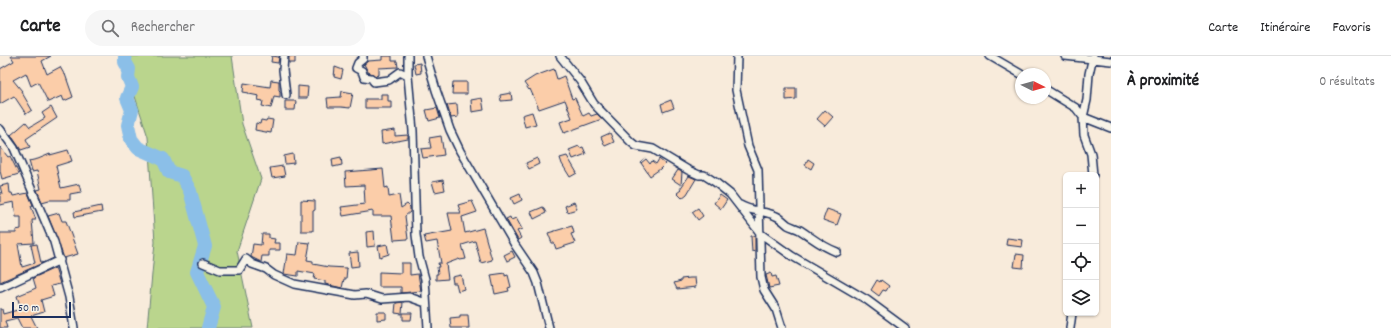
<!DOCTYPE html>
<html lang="fr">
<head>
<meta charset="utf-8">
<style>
	body { margin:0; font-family:Dekko,sans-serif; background:#f6f6f6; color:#202124 }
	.controls { position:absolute; right:12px; bottom:12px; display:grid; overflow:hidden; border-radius:6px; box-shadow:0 1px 3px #0004 }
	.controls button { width:36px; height:36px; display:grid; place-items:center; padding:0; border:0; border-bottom:1px solid #e0e0e0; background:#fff; color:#202124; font:20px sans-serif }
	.compass { position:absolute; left:1015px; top:12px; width:36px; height:36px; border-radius:50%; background:#fff; box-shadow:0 1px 3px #0004; rotate:95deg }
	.scale { position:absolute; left:12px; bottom:10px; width:59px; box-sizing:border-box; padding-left:4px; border:2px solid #1b2f5e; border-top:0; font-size:11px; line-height:14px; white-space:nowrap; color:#1b2f5e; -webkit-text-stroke:3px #f7f3e8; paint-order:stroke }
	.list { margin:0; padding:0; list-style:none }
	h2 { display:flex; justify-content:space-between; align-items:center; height:52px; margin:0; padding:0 16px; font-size:17px }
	h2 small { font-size:13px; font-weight:400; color:#757577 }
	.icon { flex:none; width:22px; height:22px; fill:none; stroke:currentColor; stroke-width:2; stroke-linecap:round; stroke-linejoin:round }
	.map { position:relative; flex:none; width:1111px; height:272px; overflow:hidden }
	header { display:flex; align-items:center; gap:24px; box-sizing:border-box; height:56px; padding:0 20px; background:#fff; border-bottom:1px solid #e0e0e0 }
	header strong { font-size:19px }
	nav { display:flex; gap:22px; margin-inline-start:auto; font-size:14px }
	.search { width:280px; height:36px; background:#f6f6f6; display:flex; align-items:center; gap:10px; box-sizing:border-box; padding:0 14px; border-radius:22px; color:#757577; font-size:15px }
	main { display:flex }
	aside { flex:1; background:#fff }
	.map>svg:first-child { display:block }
	.green { fill:#bad58d; stroke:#6a8276 }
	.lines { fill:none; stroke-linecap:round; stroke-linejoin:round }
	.river { stroke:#8bbfe8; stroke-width:14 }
	.building { fill:#fbcda9; stroke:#1b2f5e }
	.minor-casing { stroke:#1b2f5e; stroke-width:10 }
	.minor { stroke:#f7f3e8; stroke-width:7 }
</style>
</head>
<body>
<header>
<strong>Carte</strong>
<div class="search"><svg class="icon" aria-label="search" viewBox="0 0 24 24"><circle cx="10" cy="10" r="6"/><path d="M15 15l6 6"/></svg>Rechercher</div>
<nav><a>Carte</a><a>Itinéraire</a><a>Favoris</a></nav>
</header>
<main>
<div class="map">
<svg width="1111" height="272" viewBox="0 0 1111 272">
	<rect width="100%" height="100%" fill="#f8ebdb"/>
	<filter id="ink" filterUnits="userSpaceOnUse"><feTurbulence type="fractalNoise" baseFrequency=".025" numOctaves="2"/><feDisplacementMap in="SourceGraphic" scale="8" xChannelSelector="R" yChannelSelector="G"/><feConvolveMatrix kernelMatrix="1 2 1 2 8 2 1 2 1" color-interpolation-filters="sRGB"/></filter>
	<g filter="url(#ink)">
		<path class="green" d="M119,0h113l10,68 19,55 -24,72 16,77h-106l8,-86 -7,-105 -16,-50z"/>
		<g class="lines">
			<path class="river" d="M125,0v6l4,7 -1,8 4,10 -5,11 5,12 -4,15 3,14 7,9 25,11 6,13 13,4 8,15 15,55 -8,26 17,35 -6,21"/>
		</g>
		<path class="building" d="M11,0h40l-9,5 5,13 13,-7 4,7h1l8,23 -9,4 -2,-5 -14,6 -10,-20 -7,4 -5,-13 -13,7 9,11h-1l11,19 -6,4 -12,-18 -14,8v-35l14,-8z
			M272,0l7,1 -1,6 -7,-1z
			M289,0h6v7h-6z
			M382,0h10v5h5l1,6 -19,1v7l-4,1 -2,-2 -5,-2 -4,-8 4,-3 14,-1z
			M420,7l1,10 -5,1 -2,-10z
			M335,11l8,3 -2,9 -7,-2z
			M554,13l3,10 7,-3 8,23 3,-1 8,18 6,-3 2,3 6,-2 5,5 -38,14 -4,-11 12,-4 -7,-18 -26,9 -9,-20 -1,1 -5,-7 11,-7z
			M271,24l8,1v9l1,1v6l-6,-1 -3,12 -9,-2 1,-5 -5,-1 1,-4 -10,-2v-1l-6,-1 1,-9 26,4z
			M453,26h14v12h-15z
			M298,30l10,1 -1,11h-9z
			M786,32h10v11l-10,1z
			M342,35l11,2 -3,15 -9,-1h-13l-1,-9 14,-1z
			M511,37l1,7 -11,1 -1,-6z
			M381,38h7v7h3v7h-26v-9h16z
			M482,42l2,12 -12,2 -1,-12z
			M671,44l3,8 -11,4 -2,-8z
			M285,45h11l-1,9h-10z
			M457,48l1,13 -7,1 -4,-13z
			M51,51l6,11 -31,21 4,8 -9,3 -10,-15 15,-13 4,5 15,-9 -3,-5z
			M437,52l3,10 -11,3 -3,-11z
			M825,54l8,7 -8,9 -8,-7z
			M532,56l4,12 -11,3 -3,-12z
			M267,63l6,1 -2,13 -16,-3 1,-7 4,1 1,-4 5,1z
			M395,74v6l13,-1v4l-26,5 -1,-12z
			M610,77l4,9 -9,4 -4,-9z
			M441,80l3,19 -21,3 -2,-9 10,-1 -2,-10z
			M579,90l1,2 3,-1 3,7 -13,5 -4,-9z
			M0,91l8,10 2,-1 9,18 -17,5 -2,-8z
			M68,94l4,11 -16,5 5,22 18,-4 2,8 -11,2v6h-21l-7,2 -5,-12 4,-1 -4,-18 -5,1 -3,-11 9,-2 12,-5v1z
			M293,98l1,9 -9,1 -1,-8z
			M567,100l10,17 -7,4 -8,-13 -2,-6z
			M341,101l1,8 -9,2 -1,-8z
			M537,102l2,6 -10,5 -3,-6z
			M646,103l4,5 2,-3 4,3 3,-5 6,5 -5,5 -10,7 -9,-13z
			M808,103l6,4 -3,6 -6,-4z
			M283,110l2,10 -13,2 -2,-10z
			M383,113l2,19 3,-1 1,10 10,-2 2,13 6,-4 3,3v5l-5,4 3,23 -14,1 -3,-24h-18v-5l-30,5 -2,-9 24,-3 -1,-19 -18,1 -1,-14z
			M678,114l4,2 -1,13 -9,-6z
			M689,120l7,3 -9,15 -5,4 -5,-5 4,-3 -1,-1z
			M443,124l2,10 -10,2 -3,-10z
			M9,128l1,9h2l1,3 15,-3 5,12 -2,1 5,14h-4l2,23 -16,1 4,23 13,-4 -4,-18 6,-1 4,19 4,-1 -45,20v-49h16v-3l5,-1v-12h-5l-2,-15 -14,3v-11h2l-2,-8z
			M520,138l2,6 -8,4 -3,-6z
			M720,139l7,5 -6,9 -7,-6z
			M301,144l14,1v9l-2,1v20h-12z
			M472,145l5,11 -15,5 3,16 18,-5 9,32 -11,3 -6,-22 -13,4 4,14 -6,1 -1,-1 -13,5 2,15 -12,1v-6h2l-1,-7h2l-1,-4h3l-4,-22 -11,2 -2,-7 28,-5 -4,-18h13l-3,-8z
			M574,146l3,7 -10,3 -2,-6z
			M101,150l1,6 -27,5 -1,-5z
			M543,151l3,6 -12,6 -3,-7z
			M698,152l5,8 -5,4 -6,-8z
			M827,153l14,5 -4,11 -14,-5z
			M59,157l3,8h4l12,33 -14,4 -16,-42z
			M510,161l1,3 5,-2 6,11 -5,2 4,7 -3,2 -12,-21z
			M572,170l2,7 -3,1 4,9 -19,6 -2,-6h-2l-4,-10z
			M374,175l1,15 -8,1 -1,-15z
			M262,178h7v4l6,1 -1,4h6v7h-11v6h-7l-1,6 -10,-5 2,-13 8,1z
			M751,180h4v15l-3,1z
			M1007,182l16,2 -1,7 -16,-2z
			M299,186l11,1 -3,17 6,1v3l16,3 18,1 -1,11h-2l-2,9 -17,-4v-3l-11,-2 1,-5 -17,-3v5l-14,-2 3,-20 10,1z
			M387,188l2,10 -9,3 -2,-11z
			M512,195l3,6 -8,4 -3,-6z
			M358,196l1,14 -8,1 -2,-14z
			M1016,198l8,1 -1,13 -9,-1z
			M401,207h9v12l8,-1 3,17 -20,2v-6h-22v-15l22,1z
			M55,212l5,16 -9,2 3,10 -13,4 3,12 -13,4 6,12h-15l-5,-10 -12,3 2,7h-7v-19h2l1,5 18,-5 -4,-13 19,-8 -3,-10z
			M505,217v3l3,-1 3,12 -3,1 1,3 -14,3 -4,-19z
			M771,217l1,4 4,-1 3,10 -10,2 -3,-13z
			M461,219l3,14 -6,2 -2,-8h-3l-1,-6z
			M690,222h5l1,9 -19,2 -3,-6 7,-2v-2z
			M877,224l3,2 1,-2 8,6 -3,5 -3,-1 -4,6 -8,-6z
			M403,246l-1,12 -7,-1 1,-10z
			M377,256h9v7l-9,1z
			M403,257h9l-1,7h-8z
			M460,259h8l1,13h-18l-1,-10 10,-1z"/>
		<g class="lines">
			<g class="minor-casing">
				<path id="minor" d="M284,0l-1,14 3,25
					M363,0v3l-5,4 -2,5 6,3 2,6 7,1 3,4 15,-2 11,-8 8,4
					M408,0v20l5,55 3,104 3,22 6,22 3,49
					M426,0l10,34 14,40 10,21 55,94 19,28 4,10 11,45
					M560,0l20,25 14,23 37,38 5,4 17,3 35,21 11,5h5l11,7 15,12 31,40 31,22 75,44 38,28
					M737,0l-1,34 12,56 10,24 3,107 3,13 12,19 6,19
					M990,0l31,18
					M1065,0l46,5
					M1093,0l-4,18 -2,26 -4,17 1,18 7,19 2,21
					M1045,33l31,19 7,9 28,11
					M0,73l14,19 40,94 15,55 5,31
					M740,149c11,7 24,5 36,11 5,2 8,6 12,9 4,2 8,3 12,5 14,9 21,16 37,22
					M203,207l17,7h19l7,-11 6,5 14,5 8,6 20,9 61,11 11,-1 16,5 27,-2 17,6
					M0,232l60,-28
					M1070,272l2,-15"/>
			</g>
			<use href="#minor" class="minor"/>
		</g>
	</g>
</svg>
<div class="controls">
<button>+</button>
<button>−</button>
<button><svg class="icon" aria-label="locate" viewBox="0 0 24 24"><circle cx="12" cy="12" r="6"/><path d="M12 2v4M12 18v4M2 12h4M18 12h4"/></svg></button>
<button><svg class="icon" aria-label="layers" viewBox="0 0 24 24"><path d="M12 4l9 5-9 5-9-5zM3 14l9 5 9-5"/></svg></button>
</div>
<svg class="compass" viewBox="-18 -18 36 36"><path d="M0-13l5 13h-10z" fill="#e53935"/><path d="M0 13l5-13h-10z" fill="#757577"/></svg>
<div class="scale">50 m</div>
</div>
<aside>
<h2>À proximité<small>0 résultats</small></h2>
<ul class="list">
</ul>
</aside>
</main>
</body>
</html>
